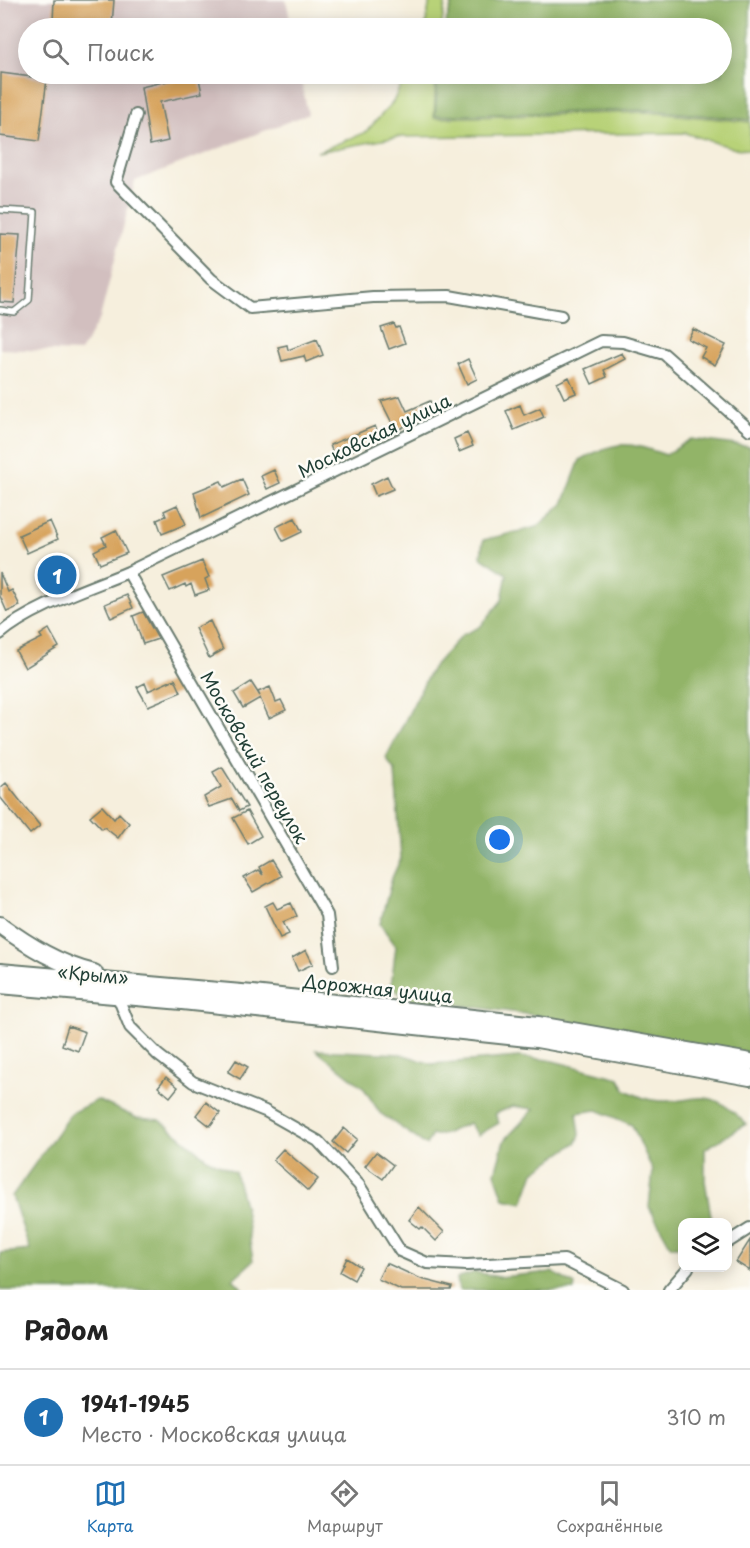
<!DOCTYPE html>
<html lang="ru">
<head>
<meta charset="utf-8">
<style>
	body { margin:0; font-family:"Playpen Sans",sans-serif; background:#f2f2f2; color:#222 }
	.controls { position:absolute; right:18px; bottom:18px; display:grid; overflow:hidden; border-radius:12px; box-shadow:0 3px 15px #0003 }
	.controls button { width:54px; height:54px; display:grid; place-items:center; padding:0; border:0; border-bottom:2px solid #e0e0e0; background:#fff; color:#222; font:30px sans-serif }
	.you { position:absolute; left:500px; top:840px; width:21px; height:21px; margin:-15px; border:4px solid #fff; border-radius:50%; background:#1a73e8; box-shadow:0 0 0 9px #1a73e833 }
	.badge { display:grid; place-items:center; width:39px; height:39px; border-radius:50%; background:#1f6fb2; color:#fff; font-size:20px; font-weight:700 }
	.pin { position:absolute; translate:-50% -50%; border:3px solid #fff; box-shadow:0 2px 6px #0006 }
	.list { margin:0; padding:0; list-style:none }
	h2 { display:flex; justify-content:space-between; align-items:center; height:78px; margin:0; padding:0 24px; font-size:26px }
	h2 small { font-size:20px; font-weight:400; color:#767676 }
	.list li { display:grid; grid-template-columns:39px 1fr auto; gap:18px; align-items:center; box-sizing:border-box; height:96px; padding:0 24px; border-top:2px solid #e0e0e0 }
	.list b { display:block; font-size:22px; white-space:nowrap }
	.list p { margin:0; font-size:20px; white-space:nowrap; color:#767676 }
	.list em { font-size:20px; font-style:normal; color:#767676 }
	.icon { flex:none; width:33px; height:33px; fill:none; stroke:currentColor; stroke-width:2; stroke-linecap:round; stroke-linejoin:round }
	.map { position:relative; flex:none; width:750px; height:1290px; overflow:hidden }
	.search { position:absolute; background:#fff; box-shadow:0 3px 15px #0003; left:18px; right:18px; top:18px; height:66px; display:flex; align-items:center; gap:15px; box-sizing:border-box; padding:0 21px; border-radius:33px; color:#767676; font-size:22px }
	.sheet { height:174px; background:#fff }
	nav { display:flex; justify-content:space-around; align-items:center; box-sizing:border-box; height:84px; border-top:2px solid #e0e0e0; background:#fff; font-size:16px; color:#767676 }
	nav a { display:grid; justify-items:center; gap:3px }
	nav .on { color:#1f6fb2 }
	.map>svg:first-child { display:block }
	.industrial { fill:#d2bfbf }
	.green { fill:#b8d278; stroke:#6c8856; stroke-width:1.5 }
	.forest { fill:#92b468; stroke:#58784e; stroke-width:1.5 }
	.building { fill:#d7a35c }
	.lines { fill:none; stroke-linecap:round; stroke-linejoin:round }
	.service-casing { stroke:#6a7b6f; stroke-width:8 }
	.minor-casing { stroke:#6a7b6f; stroke-width:14 }
	.primary-casing { stroke:#6a7b6f; stroke-width:20 }
	.service { stroke:#fff; stroke-width:5 }
	.minor { stroke:#fff; stroke-width:10 }
	.primary { stroke:#fff; stroke-width:16 }
	.labels { text-anchor:middle; dominant-baseline:central; stroke-width:5; stroke-linejoin:round; paint-order:stroke }
	.street-label { font-size:18px; fill:#1f3d34; stroke:#fdfcf7 }
</style>
</head>
<body>
<div class="map">
<svg width="750" height="1290" viewBox="0 0 750 1290">
	<rect width="100%" height="100%" fill="#fdfcf7"/>
	<filter id="ink" filterUnits="userSpaceOnUse"><feTurbulence type="fractalNoise" baseFrequency=".0167" numOctaves="2"/><feDisplacementMap in="SourceGraphic" scale="12" xChannelSelector="R" yChannelSelector="G"/><feConvolveMatrix kernelMatrix="1 2 1 2 8 2 1 2 1" color-interpolation-filters="sRGB"/></filter>
	<filter id="wash" filterUnits="userSpaceOnUse"><feTurbulence type="fractalNoise" baseFrequency=".008" numOctaves="4" result="noise"/><feDisplacementMap in="SourceGraphic" scale="24" xChannelSelector="R" yChannelSelector="G"/><feGaussianBlur stdDeviation="1.35" result="paint"/><feColorMatrix in="noise" values="0 0 0 0 0 0 0 0 0 0 0 0 0 0 0 0 0 1.4 0 .05"/><feComposite in="paint" operator="in"/></filter>
	<g filter="url(#wash)">
		<rect width="100%" height="100%" fill="#f6efdd"/>
		<path class="industrial" d="M0,0h286l6,28h-264v46h272l8,40 -173,67 -35,137 -20,34 -80,-3z"/>
		<path class="green" d="M430,0h16l-5,28h-16z
			M406,74h30l-2,44 213,-6 103,10v28l-17,-2 -48,-15 -287,4 -81,15 49,-20 27,-30z"/>
		<path class="forest" d="M453,0h297v120l-102,-10 -213,6 3,-42h284v-46h-278z
			M691,439l59,8v609l-216,-41 -129,-17 -14,-12 5,-40 -16,-22 12,-46 9,-20 -6,-87 -9,-13 46,-90 30,-33 18,-8 22,-27 5,-26 -26,-17 2,-17 54,-13 26,-23 17,-44c39,-20 45,-19 86,-5z
			M316,1050l85,4 31,10 87,-7 30,3 70,18 6,12c8,3 18,9 27,10 46,7 50,-21 94,24l-41,25v32l7,41h-30v24h-11l-22,-39 4,-36 -21,-46 -35,-15 -20,3 3,21 -3,8 -43,30 -11,31 -19,-4 -9,-26 9,-32 30,-32 -21,-3 -18,8 4,9 -21,12 -9,-12 -27,12h-10l-6,10 -46,-32 -17,-26z
			M97,1100l40,18 23,2 48,39 27,13 10,37 8,52 -20,18 11,11h-244v-37l30,-3 -18,-54 59,-83z
			M475,1272l24,5 53,-5 23,13 -1,5h-115l-2,-12z"/>
		<g id="blocks">
			<path class="building" d="M54,0h60l-2,25 -59,-3z
				M1,73l46,6 -8,62 -39,-5z
				M198,74l4,19 -42,9 8,39 -18,4 -9,-58z
				M0,234l20,1 -6,68 -14,-1z
				M394,324l2,4 3,-1 6,16 -16,6 -8,-21z
				M693,329l33,16 -11,20 -14,-8 5,-9 -18,-9z
				M317,339l6,16 -17,7 -2,-6 -22,5 -4,-14 9,-2 1,5z
				M622,353l3,6 -21,11 3,7 -15,7 -7,-15z
				M468,359l9,20 -10,5 -9,-20z
				M569,377l7,16 -12,5 -7,-15z
				M400,396l7,15 23,-10 5,9 -39,21 -15,-30z
				M520,405l4,10 16,-7 4,9 -30,13 -8,-19z
				M375,426l5,11 -45,22 -5,-14z
				M467,433l6,13 -14,6 -5,-13z
				M274,470l6,13 -13,6 -6,-13z
				M387,476l6,13 -17,7 -5,-12z
				M242,479l7,16 -48,23 -7,-26 27,-11 3,6z
				M177,505l9,19 -24,10 -5,-14 9,-4 -2,-5z
				M295,518l7,14 -19,9 -7,-14z
				M50,521l8,18 -31,14 -8,-18z
				M116,530l11,23 -27,11 -6,-13 12,-6 -4,-8z
				M202,561l7,16 -4,2 4,11 -14,5 -4,-11 -5,3 -1,-3 -15,7 -7,-14z
				M0,573l8,19 4,-2 8,16 -13,6 -7,-16z
				M127,595l6,13 -22,10 -6,-14z
				M143,612l15,27 -15,5 -10,-28z
				M210,621l13,29 -14,8 -14,-30z
				M49,629l10,18 -34,21 -9,-17 26,-13 -2,-3z
				M175,679l6,13 -33,14 -11,-19 8,-4 3,8z
				M251,682l9,14 -2,-4 12,-5 6,15 5,-2 5,10 -17,8 -9,-20 -17,10 -9,-15z
				M222,767l25,40 -8,4 -7,-12 -23,8 -5,-10 17,-10 -8,-15z
				M6,783l34,43 -10,8 -30,-37v-9z
				M102,806l12,13 5,-6 10,10 -11,15 -14,-11 -2,2 -12,-13z
				M247,811l14,25 -13,8 -15,-26z
				M271,860l10,16 -28,16 -9,-14 14,-8 5,5 -4,-8z
				M273,902l4,7 14,-6 6,13 -14,6 6,12 -9,4 -15,-32z
				M306,950l7,14 -15,7 -6,-13z
				M68,1026l17,6 -7,19 -16,-6z
				M236,1060l12,7 -8,12 -12,-7z
				M166,1077l12,10 -8,10 -12,-10z
				M206,1102l14,11 -10,13 -14,-11z
				M344,1128l13,11 -11,14 -13,-11z
				M283,1149l35,30 -10,12 -35,-31z
				M376,1152l17,13 -10,14 -18,-13z
				M419,1207l25,25 -8,9 -14,-14 -2,2 -11,-9z
				M750,1240v31l-14,-9z
				M347,1258l14,9 -7,13 -14,-8z
				M386,1263l35,16 31,8 -1,3h-50l-23,-11z"/>
		</g>
	</g>
	<g filter="url(#ink)">
		<use href="#blocks" fill-opacity="0" stroke="#6a7b6f" stroke-width="1.5"/>
		<g class="lines">
			<g class="service-casing">
				<path id="service" d="M0,210l35,2 -6,88 -15,12 -14,-2"/>
			</g>
			<g class="minor-casing">
				<path id="minor" d="M136,115l-20,67 95,97 39,29 123,-11 76,-1 112,20
					M128,572l199,343 6,51
					M0,634c31,-27 90,-46 128,-62l473,-231 22,1 41,12 86,76
					M118,997l12,30 28,28 35,27 72,29 53,30 41,44 41,66 27,12 40,2 97,-5 59,30
					M728,1242l22,-14
					M669,1290l19,-22"/>
			</g>
			<g class="primary-casing">
				<path id="primary" d="M0,925c29,21 58,39 94,48
					M0,972l253,22 285,31 212,37
					M0,985l182,16 355,38 213,38"/>
			</g>
			<use href="#service" class="service"/>
			<use href="#minor" class="minor"/>
			<use href="#primary" class="primary"/>
		</g>
	</g>
	<g class="labels">
		<g class="street-label">
			<text transform="translate(374 435) rotate(-26)">Московская улица</text>
			<text transform="translate(255 757) rotate(60)">Московский переулок</text>
			<text transform="translate(93 974) rotate(5)">«Крым»</text>
			<text transform="translate(378 988) rotate(6)">Дорожная улица</text>
		</g>
	</g>
</svg>
<div class="controls">
<button><svg class="icon" aria-label="layers" viewBox="0 0 24 24"><path d="M12 4l9 5-9 5-9-5zM3 14l9 5 9-5"/></svg></button>
</div>
<div class="you"></div>
<div class="pin badge" style="left:57px;top:575px">1</div>
<div class="search"><svg class="icon" aria-label="search" viewBox="0 0 24 24"><circle cx="10" cy="10" r="6"/><path d="M15 15l6 6"/></svg>Поиск</div>
</div>
<section class="sheet">
<h2>Рядом<small></small></h2>
<ul class="list">
<li><span class="badge">1</span><div><b>1941-1945</b><p>Место · Московская улица</p></div><em>310 m</em></li>
</ul>
</section>
<nav>
<a class="on"><svg class="icon" aria-label="map" viewBox="0 0 24 24"><path d="M3 6l6-2 6 2 6-2v14l-6 2-6-2-6 2zM9 4v14M15 6v14"/></svg>Карта</a>
<a><svg class="icon" aria-label="directions" viewBox="0 0 24 24"><path d="M12 3l9 9-9 9-9-9zM9 14v-3h6M13 9l2 2-2 2"/></svg>Маршрут</a>
<a><svg class="icon" aria-label="saved" viewBox="0 0 24 24"><path d="M7 4h10v16l-5-4-5 4z"/></svg>Сохранённые</a>
</nav>
</body>
</html>
